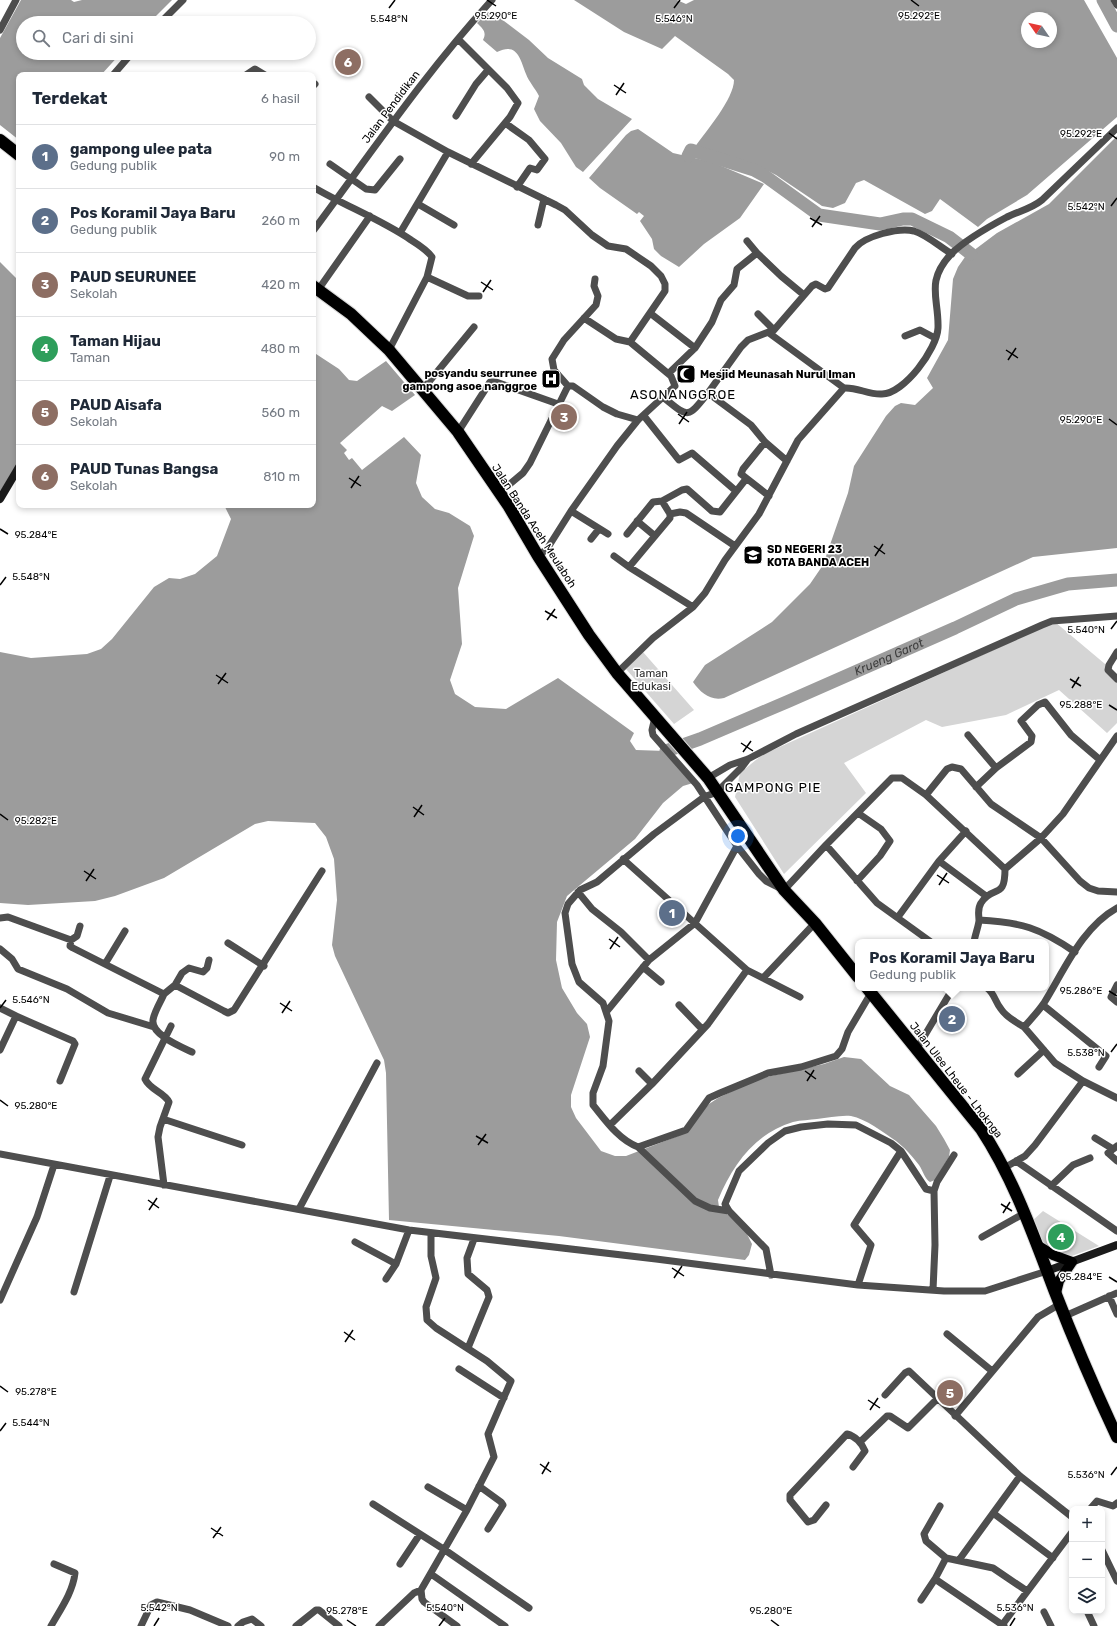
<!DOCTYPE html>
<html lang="id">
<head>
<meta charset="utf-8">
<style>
	body { margin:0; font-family:Rubik,sans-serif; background:#f2f2f3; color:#1f2937 }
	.controls { position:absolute; right:12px; bottom:12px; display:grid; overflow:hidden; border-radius:8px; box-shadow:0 2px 6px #0003 }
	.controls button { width:36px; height:36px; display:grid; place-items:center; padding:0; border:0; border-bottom:1px solid #e0e1e3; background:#fff; color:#1f2937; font:20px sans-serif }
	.compass { position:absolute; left:1021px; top:12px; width:36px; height:36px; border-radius:50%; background:#fff; box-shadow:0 2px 6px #0003; rotate:304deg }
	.you { position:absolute; left:738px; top:836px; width:14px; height:14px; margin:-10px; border:3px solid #fff; border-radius:50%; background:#1a73e8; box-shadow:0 0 0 6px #1a73e833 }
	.badge { display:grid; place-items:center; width:26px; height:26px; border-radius:50%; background:#111827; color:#fff; font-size:13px; font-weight:700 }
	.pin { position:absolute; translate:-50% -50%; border:2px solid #fff; box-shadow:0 1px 4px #0006 }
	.popup { position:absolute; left:855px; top:939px; width:194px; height:52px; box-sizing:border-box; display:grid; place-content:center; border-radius:8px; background:#fff; filter:drop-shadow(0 1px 3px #0005); font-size:13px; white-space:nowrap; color:#747a83 }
	.popup b { font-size:15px; color:#1f2937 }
	.popup::after { content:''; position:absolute; left:50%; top:100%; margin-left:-8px; border:8px solid transparent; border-top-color:#fff }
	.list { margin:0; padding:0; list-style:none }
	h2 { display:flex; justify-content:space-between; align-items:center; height:52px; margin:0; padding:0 16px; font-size:17px }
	h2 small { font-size:13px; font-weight:400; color:#747a83 }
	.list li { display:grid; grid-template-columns:26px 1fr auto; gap:12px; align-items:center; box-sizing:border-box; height:64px; padding:0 16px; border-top:1px solid #e0e1e3 }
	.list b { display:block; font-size:15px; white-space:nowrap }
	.list p { margin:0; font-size:13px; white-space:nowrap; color:#747a83 }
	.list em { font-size:13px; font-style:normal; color:#747a83 }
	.icon { flex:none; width:22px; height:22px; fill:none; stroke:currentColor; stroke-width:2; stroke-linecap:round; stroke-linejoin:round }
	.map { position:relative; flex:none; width:1117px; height:1626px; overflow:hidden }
	.search { position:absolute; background:#fff; box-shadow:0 2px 6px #0003; left:16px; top:16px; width:300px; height:44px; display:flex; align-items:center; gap:10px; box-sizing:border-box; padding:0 14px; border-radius:22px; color:#747a83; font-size:15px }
	.panel { position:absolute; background:#fff; box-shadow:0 2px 6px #0003; left:16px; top:72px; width:300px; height:436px; border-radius:8px }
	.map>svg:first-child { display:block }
	.green { fill:#d5d5d5 }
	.water { fill:#9c9c9c; fill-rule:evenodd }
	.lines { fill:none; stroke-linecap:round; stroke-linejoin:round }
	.river { stroke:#9c9c9c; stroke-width:13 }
	.primary-casing { stroke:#dbdbdb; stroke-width:12 }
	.highway-casing { stroke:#dbdbdb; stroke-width:14 }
	.street { stroke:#4e4e4e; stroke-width:7 }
	.secondary { stroke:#1b1b1b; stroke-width:8 }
	.primary { stroke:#000; stroke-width:10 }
	.highway { stroke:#000; stroke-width:12 }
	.ticks { fill:none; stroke:#000; stroke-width:1.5 }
	.labels { text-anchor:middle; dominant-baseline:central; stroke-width:3; stroke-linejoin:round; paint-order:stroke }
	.street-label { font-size:11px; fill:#000; stroke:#fff }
	.poi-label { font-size:11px; font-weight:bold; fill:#000; stroke:#fff; text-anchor:start }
	.park-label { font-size:11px; fill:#2c2c2c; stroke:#fff }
	.water-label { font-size:12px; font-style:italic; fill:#3d3d3d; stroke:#fff }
	.quarter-label { font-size:13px; letter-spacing:1px; fill:#000; stroke:#fff }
	.ticks-label { font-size:10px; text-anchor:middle; fill:#000; stroke:#fff; stroke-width:3; stroke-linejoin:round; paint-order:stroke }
</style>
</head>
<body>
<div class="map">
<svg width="1117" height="1626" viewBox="0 0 1117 1626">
	<rect width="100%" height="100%" fill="#fff"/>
	<path class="green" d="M1055,622l62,52v49l-10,10 -48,-43 -53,25 -64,12 -16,-7 -82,43 22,30 -82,81 -49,-77 5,-24 22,-18z
		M643,652l51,58 -20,14 -48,-55z
		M1043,1211l56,35 -30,11 -22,-8 -15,-21 -1,-6z"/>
	<path class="water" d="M21,0h50l3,2 8,-2h90l-23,23h-126v30h98l-20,22h-82v65l-19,-15v-87z
		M574,0h103l9,4 8,-4h390l33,58v59l-90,78 -40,24 -9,8 -38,-28 -8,12 -7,3 -61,-34 -8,3 -11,20 -12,5 -11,-2 -46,-31 -20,-10 -61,-18c11,-16 39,-48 39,-67l-6,-6 -53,-38 -13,13 -38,-17zM1027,18h24v24h-24z
		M488,12h4l37,28 19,18 34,21 2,6 14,14 34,20 -49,53 -7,-5 -15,-24 -21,-22 -6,-12 5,-13c-4,-8 -10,-14 -13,-22 -6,-16 -9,-32 -29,-22l-14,-12c4,-8 0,-11 -6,-17z
		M638,129l35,24 39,9 52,22 -24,34 -36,26 -25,23 -18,-11 -7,-7 -2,-10 -12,-18 4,-5 -5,-4 -2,2 -37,-26 -11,-10 37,-43 5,-4z
		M1117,136v412l-84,9 -309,141c-14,3 -23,-5 -31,-16l12,-17 67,-43 38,-38 13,-19 25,-72 6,-27 32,-50 9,-10 6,-3 14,2 18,-17 -6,-10 21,-38 5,-61 5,-12 7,-10 32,-24 52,-29z
		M0,262l19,19v179l-19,32z
		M313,352l26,17 10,11 8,1 29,-20 29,34 -23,16 -10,-5 -42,37 7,7 -3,3 5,7 3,-2 10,12 42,-33 17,18 -5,28 6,14 13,12 14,4 21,13 4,10 -16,52 4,56 -12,36 5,14 20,13 31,2 52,-31 76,55 -4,8 6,9 30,1 27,32 -10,3 -20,17 -28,36 -68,57 -10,26 -1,38 6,28 15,25 10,11 3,13 -19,58v12l5,11 25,33 14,5h11l52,-20 31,-32 9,-6 39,-19 67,-15 20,-7 17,2 29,27 19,9 27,31 8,13 6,11 -1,7 -14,23 -5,2c-5,-3 -7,-11 -11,-17 -6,-8 -15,-18 -23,-24 -13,-9 -30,-22 -45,-25 -11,-1 -23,2 -34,3 -7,1 -16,1 -24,3 -39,12 -60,43 -75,78l1,7 26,23 7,14 -3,11 -4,5 -186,-24 -170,-16 -3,-147 -2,-13 -49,-104 -3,-11 5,-45 -3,-41 -8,-22 -11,-14 -47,-2 -13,3 -91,54 -49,18 -20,5 -67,4 -28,-2v-251l31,6 56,-4 14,-5 11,-10 42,-52 15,-9 11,1 15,-5 22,-18 14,-37 -7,-14h89z"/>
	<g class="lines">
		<g class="river">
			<path d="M1103,0l14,26"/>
			<path d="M688,156l3,-6 63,20 11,6 54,39 61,9 23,-5h9l37,18 22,17"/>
			<path id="s1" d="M666,751l34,-12 89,-38 166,-73 61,-29 52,-15 49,-4"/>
		</g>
		<g class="primary-casing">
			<path id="primary" d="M1037,1245l16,10 19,7 -13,19 -3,12"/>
		</g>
		<g class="highway-casing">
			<path id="highway" d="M0,140l19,15
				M313,286l38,28 38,36 69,82 50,73 30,51 51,79 28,38 91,105 76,112 31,33 43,54
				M867,988l114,141c33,50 53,108 74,163 19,49 40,98 62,145"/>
		</g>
		<path class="street" d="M1114,0l3,5
			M160,23l23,-23
			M0,30l16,-30
			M458,39l49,49 11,15 -8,14 -39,47
			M113,75l19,-22
			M246,75l9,-6 10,6
			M313,86l2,-2
			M369,97l24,24 55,31 108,53 9,5 27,25 16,11 18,3 25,17 10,10 4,8v7l-35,51 41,34 4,10 -37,34 -21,26 -46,65 -24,38 -9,7
			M456,116l20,-32 12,-14
			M505,123l24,17 16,19 -8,11 -7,-2 -13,19
			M330,164l36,25 9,1 25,-31
			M313,187c32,19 67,32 98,53 8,5 16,10 21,17l-5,20 -38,73
			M418,204l36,21
			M538,225l6,-26
			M313,231c58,-78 113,-159 179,-231
			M400,233l48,-81
			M757,253l24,23 23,19
			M427,277l41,19h11
			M318,290l52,-74
			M650,313l45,35 17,-26 9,-22 13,-15 3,-16 20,-16 -10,-12
			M758,314l16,16
			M584,318l32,21 14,3
			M769,333l75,55
			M905,336l15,-6 15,8
			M669,373l26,-25
			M568,386l-14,-16 -2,-11 12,-19 32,-35 2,-9 -4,-10 1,-7
			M423,389l51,-62
			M663,397c26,21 24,22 45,-4
			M644,416l35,44 13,-7 44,38
			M458,432l32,-50h6l62,22
			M765,442l-22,27 -2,5 28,22
			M787,461l-22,-19 -14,-17 -43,-32 33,-46 7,-7 26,-10 38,-44 4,-2 9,5 3,-1 27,-40c10,-12 44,-21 59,-17 13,4 26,16 38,23
			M499,493l24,-20 7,-10 38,-77h5l30,21 14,7 21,6
			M571,511l37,23
			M670,514l10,-2 6,1 49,33
			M637,521l18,15
			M627,534l26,-32 9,-1 20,-11 5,-1 25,22 8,1 26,-33
			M591,539l8,-10
			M614,556l15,11 64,40
			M629,567l41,-49v-4l-8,-13
			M1117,652l-8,13 -1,5 9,9
			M617,673l36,-35 40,-31 12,-14 20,-33 34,-46 39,-74 46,-52c13,-1 25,7 38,6 22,0 55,-45 56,-66 1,-30 -13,-46 13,-74 13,-13 39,-28 56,-37 12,-6 24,-8 35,-17l75,-72
			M655,717l-3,13 1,5 44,50 40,61 22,28 7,7 18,9 42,-45 66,-67h10l24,17 79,74
			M968,735l28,33
			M748,759l-6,8 -25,25 -13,5 -50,37 -57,48 -17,8 -12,14 -3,9 7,51 7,18 24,21 6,18 -6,45 -10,27v12c13,16 26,35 45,42l48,-17 23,-32 11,-5 48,-20 33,-6 35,-11 6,-7 6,-17 23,-39
			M708,778l22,-13 18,-6 48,-25 246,-109 10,-4 65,-5
			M976,787l20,-19 35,-26 1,-6 -11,-15 17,-16 7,-3 26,33 28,24
			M926,795l21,-26 5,-2 9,2 30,35 50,34 39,43 9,7 9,3 19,1
			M966,831l-27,30 47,35
			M826,845l51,58 54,39
			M623,859l124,111 53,27
			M857,881l23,-25 10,-15 -9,-12 -23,-16
			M578,892l14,17 29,23 28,28
			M898,917l41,-56
			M0,918l8,-1 63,23 -1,6 3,2 91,46c-3,7 -10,18 -11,26 -2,15 28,27 39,32
			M979,920c42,2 61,8 96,32
			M71,940l6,-4 3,-10
			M974,942c1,-7 4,-14 5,-21 0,-7 -2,-12 2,-18 12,-19 24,-2 24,-34l36,-31 22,-24 54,-78
			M228,943l36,23
			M0,949l12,10 6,10 49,20 41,24 46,14
			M105,964l20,-33
			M643,967l18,15
			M763,978l52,-55
			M175,985l49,26 4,2 6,-3 88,-139
			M1117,985l-6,12 6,5
			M987,988c8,6 8,14 14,21 5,8 15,13 23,18 7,-8 14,-15 20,-24 20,-32 38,-76 73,-95
			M164,994l11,-9 7,-12 7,-5 14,4 4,-4 2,-8
			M679,1005l23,24
			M1043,1005l63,51 -7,11
			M0,1008l16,8
			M607,1011l42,-51 46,-37 42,-77
			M1024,1027l31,36 28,18
			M0,1050l16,-34 57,25 2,3 -15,37
			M916,1050l37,-62
			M639,1071l13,13
			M1018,1074l26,-24
			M163,1119l79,26
			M610,1125l42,-41 56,-60 39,-54
			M1095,1138l18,11
			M1117,1146l-9,7 9,8
			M638,1147l57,54 15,7 19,3
			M0,1154l409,76 247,29 202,26 86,6h41l62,-20
			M1016,1161l101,70
			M1004,1168l21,-12 10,-11 48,-64 34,17
			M164,1185l-6,-48 2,-10 9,-25c-5,-10 -19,-12 -24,-23l26,-53
			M1051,1186l22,-21 17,-7
			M299,1209l78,-146
			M431,1233v23l5,22 -10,29 1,13 9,8 51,33 24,20 -23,53 6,23 -27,53 -46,80 1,9 2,3 33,24
			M982,1237l41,-23
			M355,1242l41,22
			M771,1275l-5,-26 -37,-38 -4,-7 14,-33 29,-28 17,-12 16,-4 27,-3 28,1 35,18 10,8 25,38 8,2 3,-9 17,-27
			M386,1279l10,-15 13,-34
			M858,1285l13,-40 -17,-20 47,-74
			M933,1290l2,-45 -1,-54
			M74,1292l36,-116
			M1109,1296l8,18
			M0,1300l37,-83 17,-52
			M1065,1316l52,-23
			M947,1334l45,37
			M468,1348l21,-51 -2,-7 -19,-16 -1,-16 7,-19
			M459,1369l45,29
			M885,1395l20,-22 4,-2 111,105 52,41
			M955,1416l83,-99 22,-13
			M860,1442l27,-26h3l18,12 30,-30
			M479,1486l22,16 2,3 -15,24
			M428,1487l39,23
			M373,1504l72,46 84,58
			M826,1505l-12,15 -6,2 -18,-22v-5l57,-61c8,2 15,9 18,17l-12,16
			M940,1506l-16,28 2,7 20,17 47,10 34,23
			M1090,1509l7,-8 16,5 4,-3
			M993,1513l60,45
			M1102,1550l15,31
			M959,1560l61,-84
			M400,1564l20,-30
			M431,1574l74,52
			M935,1579l69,47
			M921,1600l14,-21 11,-21
			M1087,1611l7,15
			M1044,1612l7,14
			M1002,1625l70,-93
			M51,1626c9,-16 22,-34 24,-53l-21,-9
			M141,1626l10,-21 6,-3 33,8 38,16
			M238,1626l5,-4 9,-3 9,7
			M296,1626l20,-16h3l20,16
			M379,1626l35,-33 7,-3"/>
		<path class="secondary" d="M0,499l19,-32
			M1047,1271l70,-26"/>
		<use href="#primary" class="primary"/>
		<use href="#highway" class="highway"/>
	</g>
	<path class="ticks" d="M487,0l9,6M911,0l8,6M389,8l6,-8M674,8l6,-8M614,85l12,8M616,95l8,-12M1109,133l8,6M1111,206l6,-8M810,218l12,7M812,227l8,-11M481,282l12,8M483,292l8,-12M1006,350l12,8M1008,360l8,-12M678,414l11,8M1109,419l8,6M679,424l8,-12M349,478l12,8M351,488l8,-12M0,529l8,5M874,546l11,8M875,556l8,-12M0,585l6,-8M545,611l12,7M547,620l8,-11M1111,629l6,-8M216,675l12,8M1070,679l11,7M218,684l8,-11M1072,688l7,-11M1109,705l8,5M741,743l12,8M743,752l8,-11M413,807l11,8M0,814l8,6M414,817l8,-12M84,871l12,8M937,875l12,8M86,881l8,-12M939,885l8,-12M609,939l11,8M610,949l8,-12M1109,991l8,5M280,1003l12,8M0,1008l6,-8M282,1013l8,-12M1111,1052l6,-8M805,1071l11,8M807,1081l7,-11M0,1100l8,6M476,1136l12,7M478,1145l8,-11M148,1200l11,8M1001,1204l11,7M149,1210l8,-12M1003,1213l7,-11M672,1268l12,8M1109,1277l8,5M674,1278l8,-12M344,1332l11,8M345,1342l8,-12M0,1386l8,6M868,1400l12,8M870,1410l8,-12M0,1431l6,-8M540,1464l11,8M542,1474l7,-12M1111,1475l6,-8M211,1528l12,8M213,1538l8,-11M347,1620l9,6M771,1620l8,6M154,1626l5,-8M439,1626l6,-8M1010,1626l5,-8"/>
	<defs>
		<g id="mosque-square" transform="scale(1)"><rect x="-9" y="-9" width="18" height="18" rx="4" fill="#000" stroke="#fff"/><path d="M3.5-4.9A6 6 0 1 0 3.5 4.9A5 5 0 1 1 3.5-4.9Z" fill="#fff"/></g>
		<g id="hospital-square" transform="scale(1)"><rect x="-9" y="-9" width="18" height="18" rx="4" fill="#000" stroke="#fff"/><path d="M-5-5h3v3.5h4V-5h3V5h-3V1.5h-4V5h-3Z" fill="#fff"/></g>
		<g id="school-square" transform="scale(1)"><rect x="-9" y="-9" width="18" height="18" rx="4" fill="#000" stroke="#fff"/><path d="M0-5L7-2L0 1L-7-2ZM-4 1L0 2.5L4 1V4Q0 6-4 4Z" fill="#fff"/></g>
	</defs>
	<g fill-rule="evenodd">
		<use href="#mosque-square" x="686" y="374"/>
		<use href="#hospital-square" x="551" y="379"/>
		<use href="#school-square" x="753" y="555"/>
	</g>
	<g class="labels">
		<g class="street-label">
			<text transform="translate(391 107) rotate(-53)">Jalan Pendidikan</text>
			<text transform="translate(534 526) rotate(57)">Jalan Banda Aceh Meulaboh</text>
			<text transform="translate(956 1080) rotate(52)">Jalan Ulee Lheue - Lhoknga</text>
		</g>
		<g class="poi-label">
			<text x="537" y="373" text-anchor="end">posyandu seurrunee<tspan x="537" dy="13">gampong asoe nanggroe</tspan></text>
			<text x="700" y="374">Mesjid Meunasah Nurul Iman</text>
			<text x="767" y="549">SD NEGERI 23<tspan x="767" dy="13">KOTA BANDA ACEH</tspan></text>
		</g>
		<g class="park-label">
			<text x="651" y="673">Taman<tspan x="651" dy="13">Edukasi</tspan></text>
		</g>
		<g class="water-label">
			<text stroke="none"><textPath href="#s1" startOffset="242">Krueng Garot</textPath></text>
		</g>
		<g class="quarter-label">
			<text x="683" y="394">ASONANGGROE</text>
			<text x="773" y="787">GAMPONG PIE</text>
		</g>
	</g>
	<g class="ticks-label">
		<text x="496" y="19">95.290°E</text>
		<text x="919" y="19">95.292°E</text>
		<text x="389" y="22">5.548°N</text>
		<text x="674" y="22">5.546°N</text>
		<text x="1081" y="137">95.292°E</text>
		<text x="1086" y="210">5.542°N</text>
		<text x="1081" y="423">95.290°E</text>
		<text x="36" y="538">95.284°E</text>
		<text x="31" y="580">5.548°N</text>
		<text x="1086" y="633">5.540°N</text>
		<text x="1081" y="708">95.288°E</text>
		<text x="36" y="824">95.282°E</text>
		<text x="1081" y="994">95.286°E</text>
		<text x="31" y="1003">5.546°N</text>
		<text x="1086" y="1056">5.538°N</text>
		<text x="36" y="1109">95.280°E</text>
		<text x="1081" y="1280">95.284°E</text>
		<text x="36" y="1395">95.278°E</text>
		<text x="31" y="1426">5.544°N</text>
		<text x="1086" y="1478">5.536°N</text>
		<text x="159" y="1611">5.542°N</text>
		<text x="445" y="1611">5.540°N</text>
		<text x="1015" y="1611">5.536°N</text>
		<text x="347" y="1614">95.278°E</text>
		<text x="771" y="1614">95.280°E</text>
	</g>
</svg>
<div class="controls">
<button>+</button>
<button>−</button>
<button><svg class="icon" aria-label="layers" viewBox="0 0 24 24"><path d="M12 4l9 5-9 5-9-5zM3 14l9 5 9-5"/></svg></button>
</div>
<svg class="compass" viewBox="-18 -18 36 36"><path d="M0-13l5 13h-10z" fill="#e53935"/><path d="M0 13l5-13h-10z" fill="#747a83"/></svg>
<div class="you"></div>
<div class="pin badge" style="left:672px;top:913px;background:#5c6f8a">1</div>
<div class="pin badge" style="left:952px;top:1019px;background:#5c6f8a">2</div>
<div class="popup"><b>Pos Koramil Jaya Baru</b>Gedung publik</div>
<div class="pin badge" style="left:564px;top:417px;background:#8d6e63">3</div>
<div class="pin badge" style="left:1061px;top:1237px;background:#2e9e5b">4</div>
<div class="pin badge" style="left:950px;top:1393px;background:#8d6e63">5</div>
<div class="pin badge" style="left:348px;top:62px;background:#8d6e63">6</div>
<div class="search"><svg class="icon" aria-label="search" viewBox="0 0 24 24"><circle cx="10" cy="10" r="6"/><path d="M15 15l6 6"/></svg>Cari di sini</div>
<section class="panel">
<h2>Terdekat<small>6 hasil</small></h2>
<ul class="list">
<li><span class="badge" style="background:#5c6f8a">1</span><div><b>gampong ulee pata</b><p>Gedung publik</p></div><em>90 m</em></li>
<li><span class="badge" style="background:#5c6f8a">2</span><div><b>Pos Koramil Jaya Baru</b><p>Gedung publik</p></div><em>260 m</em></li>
<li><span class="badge" style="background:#8d6e63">3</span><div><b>PAUD SEURUNEE</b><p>Sekolah</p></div><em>420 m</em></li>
<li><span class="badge" style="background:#2e9e5b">4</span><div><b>Taman Hijau</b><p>Taman</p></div><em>480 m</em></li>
<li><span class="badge" style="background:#8d6e63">5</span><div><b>PAUD Aisafa</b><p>Sekolah</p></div><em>560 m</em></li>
<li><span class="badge" style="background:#8d6e63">6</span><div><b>PAUD Tunas Bangsa</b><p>Sekolah</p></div><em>810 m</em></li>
</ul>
</section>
</div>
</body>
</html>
